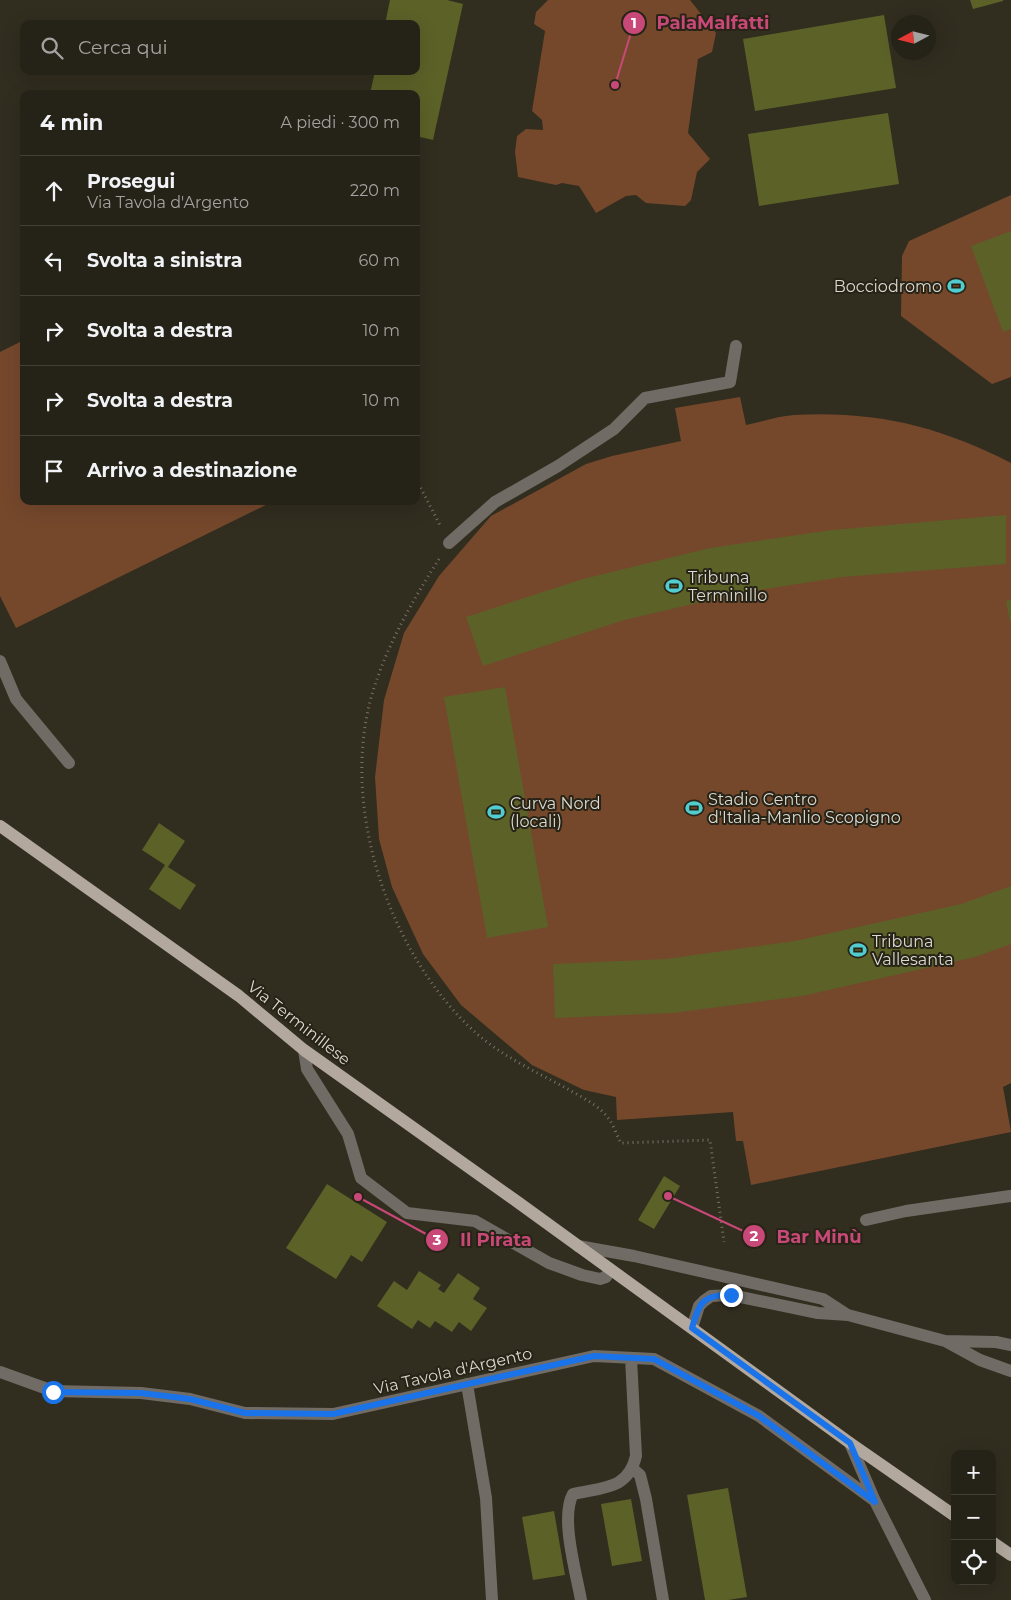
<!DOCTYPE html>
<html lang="it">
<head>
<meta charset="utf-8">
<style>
	body { margin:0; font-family:Montserrat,sans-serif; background:#312f24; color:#f1f3f6 }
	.controls { position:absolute; right:15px; bottom:15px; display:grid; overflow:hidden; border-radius:10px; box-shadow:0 5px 20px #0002 }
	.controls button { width:45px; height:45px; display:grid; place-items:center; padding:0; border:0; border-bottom:1px solid #423f36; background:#252217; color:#f1f3f6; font:25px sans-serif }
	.compass { position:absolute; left:891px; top:15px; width:45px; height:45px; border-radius:50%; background:#252217; box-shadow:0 5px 20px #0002; rotate:263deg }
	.stop { position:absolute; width:15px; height:15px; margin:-11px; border:4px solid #1a73e8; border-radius:50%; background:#fff }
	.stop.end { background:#1a73e8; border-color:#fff; box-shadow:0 1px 5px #0008 }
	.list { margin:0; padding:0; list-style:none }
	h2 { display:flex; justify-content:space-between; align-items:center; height:65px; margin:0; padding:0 20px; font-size:21px }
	h2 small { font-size:16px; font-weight:400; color:#a3a4a1 }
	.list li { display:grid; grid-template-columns:32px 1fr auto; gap:15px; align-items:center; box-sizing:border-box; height:70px; padding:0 20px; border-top:1px solid #423f36 }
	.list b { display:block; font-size:19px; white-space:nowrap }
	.list p { margin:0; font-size:16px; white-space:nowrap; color:#a3a4a1 }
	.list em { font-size:16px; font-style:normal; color:#a3a4a1 }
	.icon { flex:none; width:28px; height:28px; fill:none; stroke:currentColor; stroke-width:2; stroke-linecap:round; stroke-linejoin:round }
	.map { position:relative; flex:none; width:1011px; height:1600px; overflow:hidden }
	.search { position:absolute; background:#252217; box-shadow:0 5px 20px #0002; left:20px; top:20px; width:400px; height:55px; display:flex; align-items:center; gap:12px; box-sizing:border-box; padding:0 18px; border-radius:10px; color:#a3a4a1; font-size:19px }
	.panel { position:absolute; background:#252217; box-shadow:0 5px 20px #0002; left:20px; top:90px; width:400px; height:415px; border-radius:10px }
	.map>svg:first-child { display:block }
	.green { fill:#75482c }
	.building { fill:#5c6128 }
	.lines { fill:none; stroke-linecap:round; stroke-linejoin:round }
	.path { stroke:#777367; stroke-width:3; stroke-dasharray:1 4; stroke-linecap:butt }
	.minor { stroke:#706b65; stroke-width:12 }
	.major { stroke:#b2a89d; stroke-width:12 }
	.route { stroke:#1a73e8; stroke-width:6 }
	.labels { text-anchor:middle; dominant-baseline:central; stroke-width:4; stroke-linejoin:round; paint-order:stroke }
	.poi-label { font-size:16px; fill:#dad8cf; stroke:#272316; text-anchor:start }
	.street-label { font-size:16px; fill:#dad8cf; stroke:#272316 }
	.leader { fill:none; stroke:#c84878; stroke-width:2 }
	.callout-dot { fill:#c84878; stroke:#272316; stroke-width:2 }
	.mark-label { font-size:15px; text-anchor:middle; font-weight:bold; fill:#fff }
	.callout-label { font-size:18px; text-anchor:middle; font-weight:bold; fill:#c84878; stroke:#272316; stroke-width:4; stroke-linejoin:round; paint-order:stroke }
</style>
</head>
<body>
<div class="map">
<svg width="1011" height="1600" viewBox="0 0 1011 1600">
	<rect width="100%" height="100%" fill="#312d1f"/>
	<path class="green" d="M548,0h142l26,33 -4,19 -14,7 -10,74 22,26 -13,13 -6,28 -6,6 -39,-3 -10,-8 -10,1 -30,17 -17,-27 -17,-3 -6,2 -38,-8 -3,-25 2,-16 9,-7 17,1 -1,-10 -10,-9 13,-80 -11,-7 2,-12z
		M1011,195v182l-19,7 -91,-68 1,-60 7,-15z
		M24,340v161h250l-258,127 -16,-32v-244z
		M740,397l6,28c16,-3 32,-9 48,-10 83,-4 144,11 217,48v620l-8,4 8,45 -260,53 -8,-44h-7l-3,-29 -116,8 -1,-23 -32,-7 -52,-25 -71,-60 -38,-51 -31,-67 -13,-48 -4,-62 9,-77 20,-67 35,-57 52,-60 95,-52 26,-8 69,-15 -6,-33z"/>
	<path class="building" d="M390,0h57l16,4 -30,136 -17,-4v-42h-46l5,-23h41v-47h-31z
		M970,0h33v1l-30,8z
		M884,15l12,73 -141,23 -12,-72z
		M888,113l11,71 -140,22 -11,-72z
		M1011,231v98l-8,3 -32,-86z
		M1006,515v49l-164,13 -102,16 -116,27 -141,46 -17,-49 117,-38 127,-31 122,-18z
		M1011,600v21l-1,1 -4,-21z
		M505,687l43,240 -61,11 -43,-241z
		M159,823l26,18 -17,26 28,18 -16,25 -31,-21 16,-24 -23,-15z
		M1011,886v58l-36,13 -173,39 -129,17 -118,5 -2,-54 113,-5 129,-18 166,-37z
		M664,1176l16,10 -26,43 -16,-9z
		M327,1184l60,38 -25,40 -11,-7 -15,24 -50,-31z
		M419,1271l22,14 -3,4 6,4 14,-20 22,15 -7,11 14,9 -16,23 -12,-9 -7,10 -17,-11 -5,7 -12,-8 -6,9 -35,-23 17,-25 13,9z
		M728,1488l19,109 -19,3h-23l-18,-105z
		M631,1499l11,62 -30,5 -11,-62z
		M554,1511l11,64 -32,5 -11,-63z"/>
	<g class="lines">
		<path class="path" d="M416,479l24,46
			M439,559c-26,41 -51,84 -66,132 -35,114 16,264 103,342 26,23 60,39 90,55 15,9 33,17 43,31 5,7 8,17 12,24l89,-3 14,102"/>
		<path class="minor" d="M449,543l46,-41 63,-36 56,-37 31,-31 85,-16 6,-36
			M0,661l16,38 53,64
			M304,1050l3,19 41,65 13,44 46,35 68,8 74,42 33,12 18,4 6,-2 4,-8
			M866,1220l40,-9 104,-15
			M578,1246l56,10 189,43 23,15
			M692,1328l7,-22 5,-5 7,-5 20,-1 87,18 30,2 97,26 51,1 15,3
			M947,1342l33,18 31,11
			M0,1372l53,19 88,2 49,6 55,14 88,1 261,-58 60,3 105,57 116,85
			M467,1384l19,114 6,102
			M850,1443l25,58 50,99
			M633,1469l7,6 6,24 17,101
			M581,1600c-5,-28 -21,-83 -8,-106 30,-7 55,-4 63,-38l-5,-98"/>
		<path class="major" d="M0,826l239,170 65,54 215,153 331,240 105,73
			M992,1542l19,13"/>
	</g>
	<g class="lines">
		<path class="route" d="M53,1392l88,1 49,6 55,14 88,1 261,-58 60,3 105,57 116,86 -25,-59 -158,-115c7,-25 11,-34 39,-33"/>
	</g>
	<defs>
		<g id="stadium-bare" transform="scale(1.35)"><path d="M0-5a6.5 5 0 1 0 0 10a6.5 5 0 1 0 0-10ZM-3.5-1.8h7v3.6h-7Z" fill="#52cdcf" stroke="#272316" stroke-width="2.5" paint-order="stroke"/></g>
	</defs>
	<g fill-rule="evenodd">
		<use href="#stadium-bare" x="956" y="286"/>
		<use href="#stadium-bare" x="674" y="586"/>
		<use href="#stadium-bare" x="694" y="808"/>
		<use href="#stadium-bare" x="496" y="812"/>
		<use href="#stadium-bare" x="858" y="950"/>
	</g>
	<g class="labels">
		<g class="poi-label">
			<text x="942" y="286" text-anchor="end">Bocciodromo</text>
			<text x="688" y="577">Tribuna<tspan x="688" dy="18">Terminillo</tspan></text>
			<text x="708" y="799">Stadio Centro<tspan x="708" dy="18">d'Italia-Manlio Scopigno</tspan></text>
			<text x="510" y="803">Curva Nord<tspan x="510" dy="18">(locali)</tspan></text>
			<text x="872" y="941">Tribuna<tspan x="872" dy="18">Vallesanta</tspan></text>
		</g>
		<g class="street-label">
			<text transform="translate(299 1023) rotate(38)">Via Terminillese</text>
			<text transform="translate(453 1371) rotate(-13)">Via Tavola d'Argento</text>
		</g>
	</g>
	<path class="leader" d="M615 85L634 23M668 1196L754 1236M358 1197L437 1240"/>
	<g class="callout-dot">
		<circle cx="615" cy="85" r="5"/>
		<circle cx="668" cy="1196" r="5"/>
		<circle cx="358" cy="1197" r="5"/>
		<circle cx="634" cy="23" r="12"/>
		<circle cx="754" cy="1236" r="12"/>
		<circle cx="437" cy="1240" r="12"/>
	</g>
	<g class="mark-label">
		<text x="634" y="28">1</text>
		<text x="754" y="1241">2</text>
		<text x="437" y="1245">3</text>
	</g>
	<g class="callout-label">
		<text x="713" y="29">PalaMalfatti</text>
		<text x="819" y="1243">Bar Minù</text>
		<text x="496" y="1246">Il Pirata</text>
	</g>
</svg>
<div class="controls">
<button>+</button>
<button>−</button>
<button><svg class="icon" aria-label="locate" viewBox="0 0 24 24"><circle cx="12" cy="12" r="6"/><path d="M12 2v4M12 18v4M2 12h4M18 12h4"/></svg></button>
</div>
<svg class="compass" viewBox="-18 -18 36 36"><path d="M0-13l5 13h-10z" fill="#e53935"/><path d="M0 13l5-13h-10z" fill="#a3a4a1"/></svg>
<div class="stop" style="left:53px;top:1392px"></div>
<div class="stop end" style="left:731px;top:1295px"></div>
<div class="search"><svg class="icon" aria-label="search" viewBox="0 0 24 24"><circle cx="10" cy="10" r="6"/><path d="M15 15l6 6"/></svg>Cerca qui</div>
<section class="panel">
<h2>4 min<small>A piedi · 300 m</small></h2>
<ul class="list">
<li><svg class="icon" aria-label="ahead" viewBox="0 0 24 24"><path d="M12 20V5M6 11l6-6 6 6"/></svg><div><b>Prosegui</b><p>Via Tavola d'Argento</p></div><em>220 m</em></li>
<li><svg class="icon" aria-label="left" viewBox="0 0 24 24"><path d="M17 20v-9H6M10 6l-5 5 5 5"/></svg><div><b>Svolta a sinistra</b></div><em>60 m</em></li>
<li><svg class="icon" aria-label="right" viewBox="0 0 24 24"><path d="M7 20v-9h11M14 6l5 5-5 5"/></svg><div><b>Svolta a destra</b></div><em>10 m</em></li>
<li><svg class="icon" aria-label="right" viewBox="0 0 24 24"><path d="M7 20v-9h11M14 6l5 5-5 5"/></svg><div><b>Svolta a destra</b></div><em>10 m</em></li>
<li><svg class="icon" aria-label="arrive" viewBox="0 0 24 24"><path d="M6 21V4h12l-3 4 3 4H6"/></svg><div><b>Arrivo a destinazione</b></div></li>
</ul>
</section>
</div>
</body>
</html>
